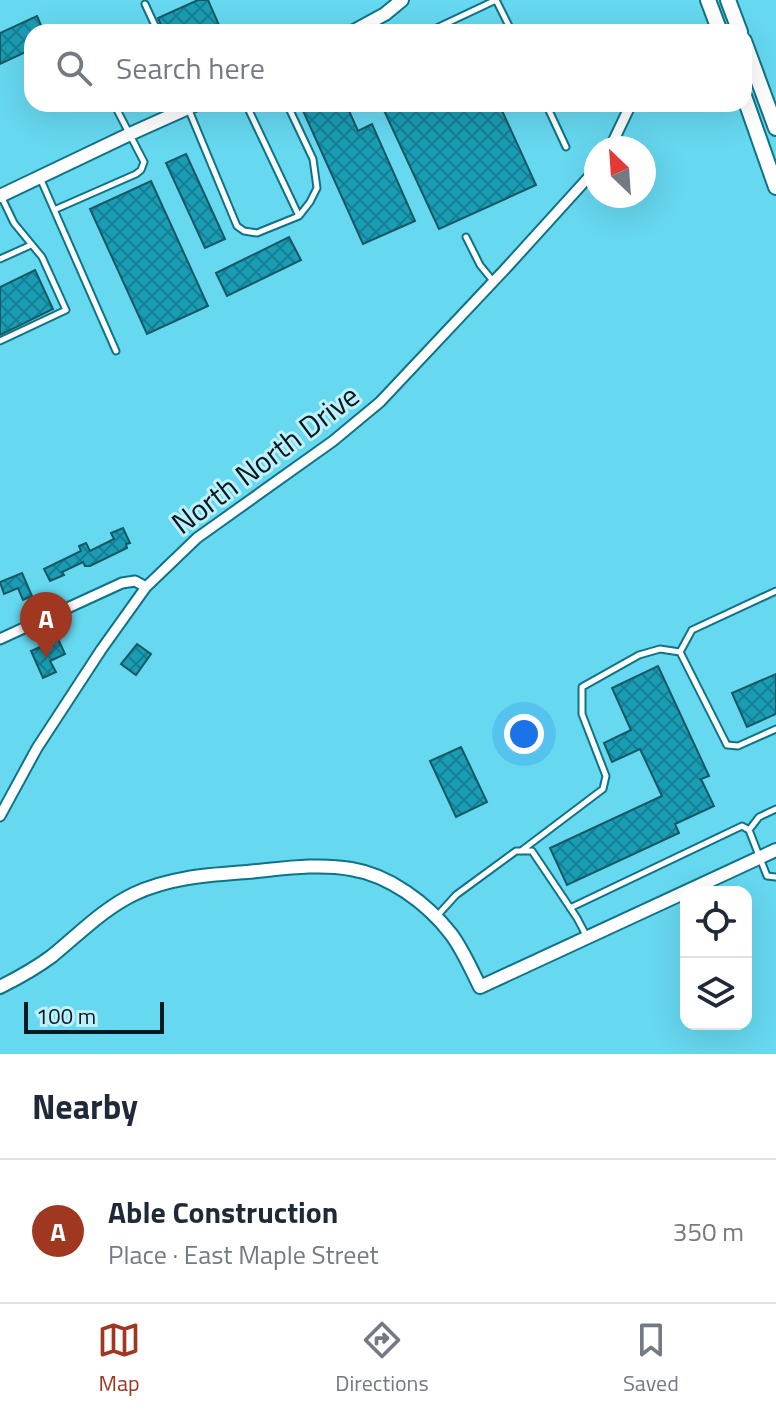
<!DOCTYPE html>
<html lang="en">
<head>
<meta charset="utf-8">
<style>
	body { margin:0; font-family:"Titillium Web",sans-serif; background:#f6f6f7; color:#1f2937 }
	.controls { position:absolute; right:24px; bottom:24px; display:grid; overflow:hidden; border-radius:16px; box-shadow:0 8px 32px #0002 }
	.controls button { width:72px; height:72px; display:grid; place-items:center; padding:0; border:0; border-bottom:2px solid #e0e1e3; background:#fff; color:#1f2937; font:40px sans-serif }
	.compass { position:absolute; left:584px; top:136px; width:72px; height:72px; border-radius:50%; background:#fff; box-shadow:0 8px 32px #0002; rotate:335deg }
	.scale { position:absolute; left:24px; bottom:20px; width:140px; box-sizing:border-box; padding-left:8px; border:4px solid #021a1f; border-top:0; font-size:22px; line-height:28px; white-space:nowrap; color:#021a1f; -webkit-text-stroke:6px #bef0fc; paint-order:stroke }
	.you { position:absolute; left:524px; top:734px; width:28px; height:28px; margin:-20px; border:6px solid #fff; border-radius:50%; background:#1a73e8; box-shadow:0 0 0 12px #1a73e833 }
	.badge { display:grid; place-items:center; width:52px; height:52px; border-radius:50%; background:#a03720; color:#fff; font-size:26px; font-weight:700 }
	.pin { position:absolute; translate:-50% -66px; filter:drop-shadow(0 2px 4px #0008) }
	.pin::after { content:''; position:absolute; top:42px; width:28px; height:24px; background:inherit; clip-path:polygon(0 0,100% 0,50% 100%) }
	.list { margin:0; padding:0; list-style:none }
	h2 { display:flex; justify-content:space-between; align-items:center; height:104px; margin:0; padding:0 32px; font-size:34px }
	h2 small { font-size:26px; font-weight:400; color:#747a83 }
	.list li { display:grid; grid-template-columns:52px 1fr auto; gap:24px; align-items:center; box-sizing:border-box; height:144px; padding:0 32px; border-top:2px solid #e0e1e3 }
	.list b { display:block; font-size:30px; white-space:nowrap }
	.list p { margin:0; font-size:26px; white-space:nowrap; color:#747a83 }
	.list em { font-size:26px; font-style:normal; color:#747a83 }
	.icon { flex:none; width:44px; height:44px; fill:none; stroke:currentColor; stroke-width:2; stroke-linecap:round; stroke-linejoin:round }
	.map { position:relative; flex:none; width:776px; height:1054px; overflow:hidden }
	.search { position:absolute; background:#fff; box-shadow:0 8px 32px #0002; left:24px; right:24px; top:24px; height:88px; display:flex; align-items:center; gap:20px; box-sizing:border-box; padding:0 28px; border-radius:24px; color:#747a83; font-size:30px }
	.sheet { height:248px; background:#fff }
	nav { display:flex; justify-content:space-around; align-items:center; box-sizing:border-box; height:112px; border-top:2px solid #e0e1e3; background:#fff; font-size:22px; color:#747a83 }
	nav a { display:grid; justify-items:center; gap:4px }
	nav .on { color:#a03720 }
	.map>svg:first-child { display:block }
	.building { fill:url(#building-cross-hatch); stroke:#185764; stroke-width:2 }
	.lines { fill:none; stroke-linecap:round; stroke-linejoin:round }
	.service-casing { stroke:#107385; stroke-width:9 }
	.minor-casing { stroke:#107385; stroke-width:13 }
	.tertiary-casing { stroke:#107385; stroke-width:16 }
	.secondary-casing { stroke:#107385; stroke-width:18 }
	.service { stroke:#fff; stroke-width:5 }
	.minor { stroke:#fff; stroke-width:9 }
	.tertiary { stroke:#fff; stroke-width:12 }
	.secondary { stroke:#fff; stroke-width:14 }
	.labels { text-anchor:middle; dominant-baseline:central; stroke-width:6; stroke-linejoin:round; paint-order:stroke }
	.street-label { font-size:30px; fill:#021a1f; stroke:#bef0fc }
</style>
</head>
<body>
<div class="map">
<svg width="776" height="1054" viewBox="0 0 776 1054">
	<defs>
		<pattern id="building-cross-hatch" width="8" height="8" patternUnits="userSpaceOnUse" patternTransform="scale(2)"><rect width="8" height="8" fill="#1a9db4"/><path d="M0 0l8 8M0 8l8-8" fill="none" stroke="#157f92"/></pattern>
	</defs>
	<rect width="100%" height="100%" fill="#66d8f0"/>
	<path class="building" d="M198,0h10l14,32h-58l-6,-14z
		M37,16l7,16h-12v17l-32,15v-31z
		M300,104h46l12,27 14,-7 43,97 -52,23z
		M381,104h118l37,81 -97,44z
		M186,154l39,85 -20,9 -39,-85z
		M151,181l57,125 -61,28 -57,-125z
		M289,237l12,23 -74,36 -11,-23z
		M35,270l18,39 -53,26v-48z
		M123,528l7,15 -4,1 1,4 -37,18h-5l-2,-4 -21,10 2,3 -14,6 -6,-12 37,-18 -2,-5 7,-3 4,8 24,-12 -3,-6z
		M22,573l10,23 -9,4 -5,-12 -14,6 -4,-12z
		M58,639l7,15 -15,7 6,11 -13,6 -12,-27z
		M137,644l14,10 -15,21 -15,-11z
		M658,666l51,110 -8,3 13,27 -39,18 4,9 -112,52 -17,-37 112,-52 -22,-47 -28,13 -8,-19 27,-13 -19,-42z
		M776,674v40l-29,13 -15,-34z
		M461,747l26,55 -31,15 -26,-56z"/>
	<g class="lines">
		<g class="service-casing">
			<path id="service" d="M496,0l16,32
				M145,4l13,28
				M428,32l68,-32
				M246,104l53,112
				M546,104l20,43
				M188,108l49,118 7,5 13,2 42,-17 11,-14 7,-14 -4,-29 -26,-55
				M41,180l75,171
				M54,210l82,-36 5,-4 3,-8 -30,-58
				M466,237l14,28 13,16
				M0,259l31,-14
				M0,341l66,-31 -24,-53 -28,-34 -12,-25
				M680,652l12,-22 84,-39
				M749,830l10,-13 17,-8
				M521,851l82,-62 3,-13 -24,-62v-27l57,-32 21,-6 20,3 47,93 11,1 38,-17
				M570,908l172,-82 7,4 18,46 9,1
				M437,916l19,-21 60,-44h16l45,67 10,19"/>
		</g>
		<g class="minor-casing">
			<path id="minor" d="M610,148l21,-44
				M0,639l122,-56 13,-2 11,6
				M0,816l37,-68 64,-98 45,-63 51,-49 136,-97 47,-39 128,-136 88,-97"/>
		</g>
		<g class="tertiary-casing">
			<path id="tertiary" d="M352,32l33,-18 17,-14
				M0,196l130,-62 67,-30
				M0,987c18,-9 36,-19 52,-31 27,-22 51,-47 82,-62 36,-17 75,-19 113,-22 34,-3 70,-9 104,-3 38,6 76,34 100,65 12,16 20,35 29,53l296,-137"/>
		</g>
		<g class="secondary-casing">
			<path id="secondary" d="M708,0l12,32
				M728,0l12,32
				M744,41l32,87
				M744,96l32,91"/>
		</g>
		<use href="#service" class="service"/>
		<use href="#minor" class="minor"/>
		<use href="#tertiary" class="tertiary"/>
		<use href="#secondary" class="secondary"/>
	</g>
	<g class="labels">
		<g class="street-label">
			<text transform="translate(265 459) rotate(-37)">North North Drive</text>
		</g>
	</g>
</svg>
<div class="controls">
<button><svg class="icon" aria-label="locate" viewBox="0 0 24 24"><circle cx="12" cy="12" r="6"/><path d="M12 2v4M12 18v4M2 12h4M18 12h4"/></svg></button>
<button><svg class="icon" aria-label="layers" viewBox="0 0 24 24"><path d="M12 4l9 5-9 5-9-5zM3 14l9 5 9-5"/></svg></button>
</div>
<svg class="compass" viewBox="-18 -18 36 36"><path d="M0-13l5 13h-10z" fill="#e53935"/><path d="M0 13l5-13h-10z" fill="#747a83"/></svg>
<div class="scale">100 m</div>
<div class="you"></div>
<div class="pin badge" style="left:46px;top:658px">A</div>
<div class="search"><svg class="icon" aria-label="search" viewBox="0 0 24 24"><circle cx="10" cy="10" r="6"/><path d="M15 15l6 6"/></svg>Search here</div>
</div>
<section class="sheet">
<h2>Nearby<small></small></h2>
<ul class="list">
<li><span class="badge">A</span><div><b>Able Construction</b><p>Place · East Maple Street</p></div><em>350 m</em></li>
</ul>
</section>
<nav>
<a class="on"><svg class="icon" aria-label="map" viewBox="0 0 24 24"><path d="M3 6l6-2 6 2 6-2v14l-6 2-6-2-6 2zM9 4v14M15 6v14"/></svg>Map</a>
<a><svg class="icon" aria-label="directions" viewBox="0 0 24 24"><path d="M12 3l9 9-9 9-9-9zM9 14v-3h6M13 9l2 2-2 2"/></svg>Directions</a>
<a><svg class="icon" aria-label="saved" viewBox="0 0 24 24"><path d="M7 4h10v16l-5-4-5 4z"/></svg>Saved</a>
</nav>
</body>
</html>
